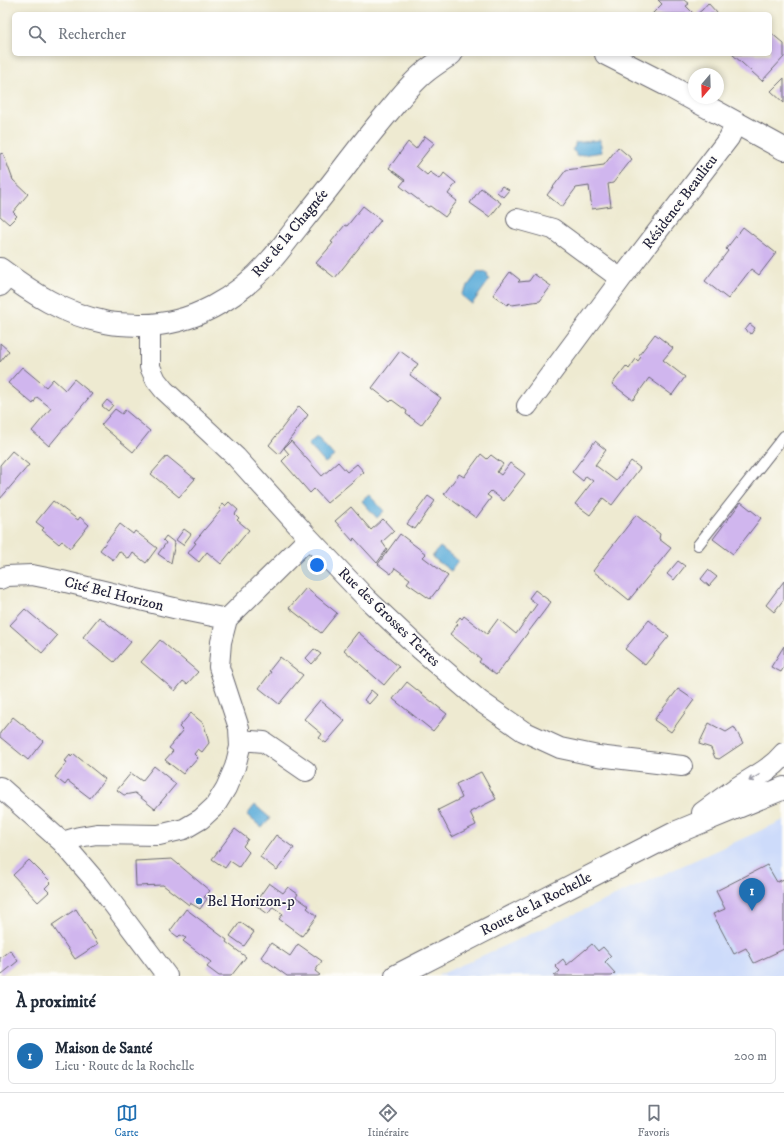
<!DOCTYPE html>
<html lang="fr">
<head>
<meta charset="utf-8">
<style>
	body { margin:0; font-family:"IM FELL DW Pica",serif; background:#f6f6f7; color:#1f2937 }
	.compass { position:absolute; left:688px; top:68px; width:36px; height:36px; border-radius:50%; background:#fff; box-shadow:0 2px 6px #0003; rotate:199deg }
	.you { position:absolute; left:317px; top:565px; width:14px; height:14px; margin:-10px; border:3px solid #fff; border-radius:50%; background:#1a73e8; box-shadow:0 0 0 6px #1a73e833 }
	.badge { display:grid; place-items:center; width:26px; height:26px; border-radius:50%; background:#1f6fb2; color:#fff; font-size:13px; font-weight:700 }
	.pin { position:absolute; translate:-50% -33px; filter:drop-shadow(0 1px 2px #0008) }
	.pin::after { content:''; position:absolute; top:21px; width:14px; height:12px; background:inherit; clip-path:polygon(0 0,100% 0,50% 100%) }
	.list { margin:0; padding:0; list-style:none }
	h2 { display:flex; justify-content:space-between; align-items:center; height:52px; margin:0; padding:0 16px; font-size:17px }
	h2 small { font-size:13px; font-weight:400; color:#747a83 }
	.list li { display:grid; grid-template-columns:26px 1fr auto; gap:12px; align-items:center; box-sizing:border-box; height:56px; margin:0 8px 8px; padding:0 8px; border:1px solid #e0e1e3; border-radius:6px }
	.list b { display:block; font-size:15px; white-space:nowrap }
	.list p { margin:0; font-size:13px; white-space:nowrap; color:#747a83 }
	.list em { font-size:13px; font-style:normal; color:#747a83 }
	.icon { flex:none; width:22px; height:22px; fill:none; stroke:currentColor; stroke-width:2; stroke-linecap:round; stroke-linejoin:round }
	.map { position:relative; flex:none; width:784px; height:976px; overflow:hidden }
	.search { position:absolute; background:#fff; box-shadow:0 2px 6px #0003; left:12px; right:12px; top:12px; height:44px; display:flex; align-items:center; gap:10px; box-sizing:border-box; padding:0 14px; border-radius:6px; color:#747a83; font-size:15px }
	.sheet { height:116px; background:#fff }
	nav { display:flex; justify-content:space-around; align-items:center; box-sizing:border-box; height:56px; border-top:1px solid #e0e1e3; background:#fff; font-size:11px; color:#747a83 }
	nav a { display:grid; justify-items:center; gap:2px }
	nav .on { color:#1f6fb2 }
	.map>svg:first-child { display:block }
	.built { fill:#cddbfa }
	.water { fill:#60afda; stroke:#41688a }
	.building { fill:#d0b6ee }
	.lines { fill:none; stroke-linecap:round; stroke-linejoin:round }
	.service-casing { stroke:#696870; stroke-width:12 }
	.minor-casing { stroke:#696870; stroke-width:22 }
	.tertiary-casing { stroke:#696870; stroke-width:24 }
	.primary-casing { stroke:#696870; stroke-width:24 }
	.service { stroke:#fff; stroke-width:10 }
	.minor { stroke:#fff; stroke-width:20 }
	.tertiary { stroke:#fff; stroke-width:22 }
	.primary { stroke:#fff; stroke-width:22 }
	.oneway { stroke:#9c9ca7 }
	.poi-dot { fill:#1f6fb2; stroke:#fdfcf7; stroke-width:1.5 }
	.labels { text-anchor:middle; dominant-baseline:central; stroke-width:3; stroke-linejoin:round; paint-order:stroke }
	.street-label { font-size:15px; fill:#22223b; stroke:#fdfcf7 }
	.poi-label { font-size:15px; fill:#22223b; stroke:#fdfcf7; text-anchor:start }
</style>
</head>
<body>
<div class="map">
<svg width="784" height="976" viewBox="0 0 784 976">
	<rect width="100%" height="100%" fill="#fdfcf7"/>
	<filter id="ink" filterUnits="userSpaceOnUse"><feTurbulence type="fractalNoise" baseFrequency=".025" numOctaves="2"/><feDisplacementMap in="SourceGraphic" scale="8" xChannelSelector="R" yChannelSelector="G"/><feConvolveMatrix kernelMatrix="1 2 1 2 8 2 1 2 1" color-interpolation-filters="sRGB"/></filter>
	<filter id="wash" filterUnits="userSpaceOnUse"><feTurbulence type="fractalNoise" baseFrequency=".012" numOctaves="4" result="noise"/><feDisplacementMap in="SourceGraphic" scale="16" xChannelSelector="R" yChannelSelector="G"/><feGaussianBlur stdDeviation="0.9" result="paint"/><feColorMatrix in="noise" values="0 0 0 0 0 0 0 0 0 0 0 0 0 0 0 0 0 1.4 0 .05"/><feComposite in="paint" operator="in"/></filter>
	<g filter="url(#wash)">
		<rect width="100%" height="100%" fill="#eeead1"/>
		<path class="built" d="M784,820v156h-347z"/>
		<path class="water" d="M600,140l2,12 -26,4v-3l-4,-3 3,-4v-3z
			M479,271l2,2 4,-1 3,3 -1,2 3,2 -18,25 -11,-9z
			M317,437l17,19 -9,7 -17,-19z
			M369,495l15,16 -7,7 -15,-17z
			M440,547l18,14 -7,10 -19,-14z
			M255,805l15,13 -8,10 -15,-13z"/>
		<g id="blocks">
			<path class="building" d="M658,0h26l5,4 -3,2 8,8h-42l10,-10z
				M708,3l10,11h-21l5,-4z
				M770,32l14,12v13l-22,24 -30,-27h38z
				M784,78v25l-13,-12z
				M425,136l9,7 -18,23 11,9 3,-3 10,7 4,-6 12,10 -8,11 9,7 -12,16 -15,-11 -2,1 -28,-21 5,-6 -16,-12 19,-26 8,7z
				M618,147l14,12 -19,24 -5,1 3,22 -19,3 -3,-23 -13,2 -14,19 -15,-12 19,-25 38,-5z
				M3,153l10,27 15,14 -15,18 4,4 -8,8 -9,-8v-62z
				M502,186l7,4 -6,7 -6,-5z
				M481,188l20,15 -11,14 -20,-14z
				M363,206l18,14 -46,58 -19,-15 17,-20 -2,-1 14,-17 2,1z
				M743,227l33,26 -17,22 -8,-6 -23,30 -23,-18 23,-30 -2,-2z
				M510,272l10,8 -2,2h1l10,-1 5,-7 17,12 -11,15 -28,4 -3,-2 -2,2 -14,-10z
				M750,324l5,4 -4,6 -6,-4z
				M655,334l18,14 -10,12 22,17 -13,18 -23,-17 -16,22 -21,-16 14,-18 3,3 7,-10 2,2 3,-4 -2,-2z
				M0,343l9,8 -9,11z
				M400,351l18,13 -8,11 31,23 -20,27 -15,-11 1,-3 -15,-11 -2,2 -18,-14z
				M22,367l24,20 7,-8 12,11 9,-11 18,15 -43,52 -17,-15 19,-23 -14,-11 -4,7 -25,-21z
				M107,400l6,5 -5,6 -6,-5z
				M299,406l9,9 -29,39 -10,-9z
				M115,409l7,5 3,-4 25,21 -17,21 -32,-27z
				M291,441l31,35 16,-14 9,10 10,-8 7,8 -37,31 -13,-14 -4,4 -28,-32 7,-7 -5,-6z
				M595,441l11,9 -11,15 21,16 15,-20 9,7 -28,37 -9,-7 -13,17 -15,-11 18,-23 -7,-5 -3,5 -11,-9z
				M12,451l17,14 -29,34v-34z
				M481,454l6,5 4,-4 12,9 -6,8 4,3 9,-12 15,11 -21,27 -13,-10 -4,4 4,3 -15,20 -32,-24 15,-20 5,3z
				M167,456l28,23 -16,18 -28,-23z
				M428,496l7,5 -20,28 -8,-5z
				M53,501l25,19 2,-3 9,8 -19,23 -8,-7 -3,3 -17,-14 2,-2 -8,-6z
				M229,502l9,8 -3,4 4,4 -2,2 12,10 -28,34 -14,-12 -8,10 -11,-9 8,-10 -2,-1 27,-32 -2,-1 4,-5 2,2z
				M741,502l20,16 -28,36 -20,-15z
				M351,507l20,23 12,-11 11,12 -12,11 5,7 -10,14 -23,-25 -1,3 -18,-20z
				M636,515l24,19 -1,5 12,9 -42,52 -36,-29z
				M120,524l13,10 2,-3 22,17 -11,15 -13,-10 -4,6 -10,-8 -6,9 -13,-10z
				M184,529l7,5 -8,11 -7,-5z
				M400,534l26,20 -3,3 25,19 -18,23 -23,-16 3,-4 -15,-11 -4,6 -13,-10z
				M166,536l9,7 -4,20 -13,-9 8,-11 -3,-3z
				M678,561l7,5 -11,14 -7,-6z
				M708,570l9,7 -8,9 -8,-7z
				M784,581v18l-10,13 -8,-7z
				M306,588l31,25 -16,20 -32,-25z
				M535,590l16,12 -55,73 -17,-13 2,-3 -31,-25 8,-10 -2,-2 4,-5 2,2 2,-3 23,18 11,-15 18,15 21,-30 -8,-6z
				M25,609l32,27 -15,17 -32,-28z
				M99,617l32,25 -17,20 -31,-25z
				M649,620l20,16 -24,29 -20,-16z
				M358,632l41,35 -15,18 -40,-35z
				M160,640l38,32 -11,12 -4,-3 -8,10 -34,-29z
				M784,646v21l-3,5 -10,-5z
				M314,649l7,5 -9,10 -6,-6z
				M280,657l23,18 -24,29 -20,-16 12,-16 -2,-1z
				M407,682l40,32 -14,17 -40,-32z
				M678,689l16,11 -23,32 -17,-12z
				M371,690l6,5 -8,9 -5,-4z
				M320,700l25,21 -19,22 -7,-5 3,-4 -18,-15z
				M191,713l13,11 5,19 -7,9 -4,-3 -4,5 4,4 -7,8 -1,-1 -7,9 -18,-14 8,-9 -4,-3 14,-17 -4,-4z
				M13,717l30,24 -15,19 -28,-23v-4z
				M709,723l17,9 8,-5 9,16 -24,16 -4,-1 -4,-10 -12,-4z
				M74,754l31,25 -15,19 -22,-17 -3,4 -10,-8 12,-15 -2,-1 5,-6 1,2z
				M154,766l22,18 -21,25 -20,-16 -11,2 -7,-5 14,-17 11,8z
				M481,772l15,27 -26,13 6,13 -24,12 -14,-27 24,-12 -6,-14z
				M235,829l13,10 -5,7 6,6 -10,15 -9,-6 -5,7 -13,-9z
				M276,835l18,13 -17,22 -17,-13z
				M172,859l38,32 -6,6 3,2 -7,10 -10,-6 -1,2 -26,-20 -27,1 -1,-25z
				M29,860l22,22 -6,6 4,4 -11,10 -25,-27z
				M767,865l10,17 7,-3v70l-30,14 -8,-15 -12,6 -21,-40 12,-5 -9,-18z
				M269,883l14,10 5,-6 10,7 -2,3 13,9 -2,2 10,8 -15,20 -23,-17 4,-5 -10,-7 -5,7 -14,-10z
				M76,909l22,35 -23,15 -23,-34z
				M186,909l41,31 -1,2 20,15 -15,19h-12l-12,-9 4,-5 -28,-21 3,-3 -6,-3 -2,2 -8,-6z
				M240,922l14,10 -10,14 -14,-10z
				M271,943l19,13 8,-12 24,17 -7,10 5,4 -2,1h-31l-26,-19z
				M592,944l6,7 5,-4 8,9 -6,6 10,11 -3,3h-58l6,-5 -5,-5 8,-7 4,6z
				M10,950l8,11 -16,13 -2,-2v-14z"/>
		</g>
	</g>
	<g filter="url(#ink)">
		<use href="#blocks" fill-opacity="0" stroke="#696870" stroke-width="1"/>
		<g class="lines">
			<g class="service-casing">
				<path id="service" d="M698,545l86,-109"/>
			</g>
			<g class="minor-casing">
				<path id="minor" d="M517,219l36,10 68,50
					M0,286l9,-10
					M150,325v42l6,13 8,10 72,67 73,81 57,60 55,52 59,51 43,30 37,17 38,8 84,10
					M527,406l94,-127 108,-141 7,-15
					M0,579l7,-3 25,-1 30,6 116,28 49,10
					M240,740l24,2 42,29
					M0,787l62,55 17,-5 18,-3 62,1 25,-6 17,-10 14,-13 11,-18 9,-21 5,-20 -1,-19 -20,-61 2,-25 6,-23 82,-81
					M62,842l36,42 69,92"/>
			</g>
			<g class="tertiary-casing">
				<path id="tertiary" d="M606,54l61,31 117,64
					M0,269c32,24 64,45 104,53 11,3 24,2 36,3 51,1 98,-27 131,-65 10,-11 19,-24 28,-35 16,-20 32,-40 47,-60 16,-21 32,-41 49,-61 9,-11 18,-22 29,-31 8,-7 18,-13 27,-19"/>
			</g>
			<g class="primary-casing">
				<path id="primary" d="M703,813c11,-8 22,-16 33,-24 17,-11 35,-19 48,-35
					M396,976l281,-144 107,-44"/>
			</g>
			<use href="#service" class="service"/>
			<use href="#minor" class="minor"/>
			<use href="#tertiary" class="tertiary"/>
			<use href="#primary" class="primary"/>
		</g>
		<defs><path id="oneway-shaft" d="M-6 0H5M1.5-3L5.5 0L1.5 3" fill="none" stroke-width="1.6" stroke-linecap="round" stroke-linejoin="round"/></defs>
		<use class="oneway" href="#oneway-shaft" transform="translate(754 778) rotate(149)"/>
	</g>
	<circle class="poi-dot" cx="199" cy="901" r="4"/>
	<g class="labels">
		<g class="street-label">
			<text transform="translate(680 202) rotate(-53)">Résidence Beaulieu</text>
			<text transform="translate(290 233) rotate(-50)">Rue de la Chagnée</text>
			<text transform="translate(114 594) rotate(14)">Cité Bel Horizon</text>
			<text transform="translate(389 617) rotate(44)">Rue des Grosses Terres</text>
			<text transform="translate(536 904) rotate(-27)">Route de la Rochelle</text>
		</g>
		<g class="poi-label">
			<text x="207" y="901">Bel Horizon-p</text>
		</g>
	</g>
</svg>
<svg class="compass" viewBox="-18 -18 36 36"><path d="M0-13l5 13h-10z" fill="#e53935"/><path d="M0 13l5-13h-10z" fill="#747a83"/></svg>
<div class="you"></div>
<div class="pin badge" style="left:752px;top:911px">1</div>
<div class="search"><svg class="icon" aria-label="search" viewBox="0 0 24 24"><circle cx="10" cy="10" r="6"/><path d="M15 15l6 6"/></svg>Rechercher</div>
</div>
<section class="sheet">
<h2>À proximité<small></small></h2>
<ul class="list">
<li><span class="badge">1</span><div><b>Maison de Santé</b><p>Lieu · Route de la Rochelle</p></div><em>200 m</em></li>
</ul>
</section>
<nav>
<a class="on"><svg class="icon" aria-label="map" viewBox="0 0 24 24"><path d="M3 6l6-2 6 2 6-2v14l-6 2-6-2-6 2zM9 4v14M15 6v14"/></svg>Carte</a>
<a><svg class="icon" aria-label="directions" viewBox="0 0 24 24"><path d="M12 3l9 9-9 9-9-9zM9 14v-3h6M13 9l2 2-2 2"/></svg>Itinéraire</a>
<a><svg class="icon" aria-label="saved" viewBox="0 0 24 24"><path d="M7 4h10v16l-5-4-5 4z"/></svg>Favoris</a>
</nav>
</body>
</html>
